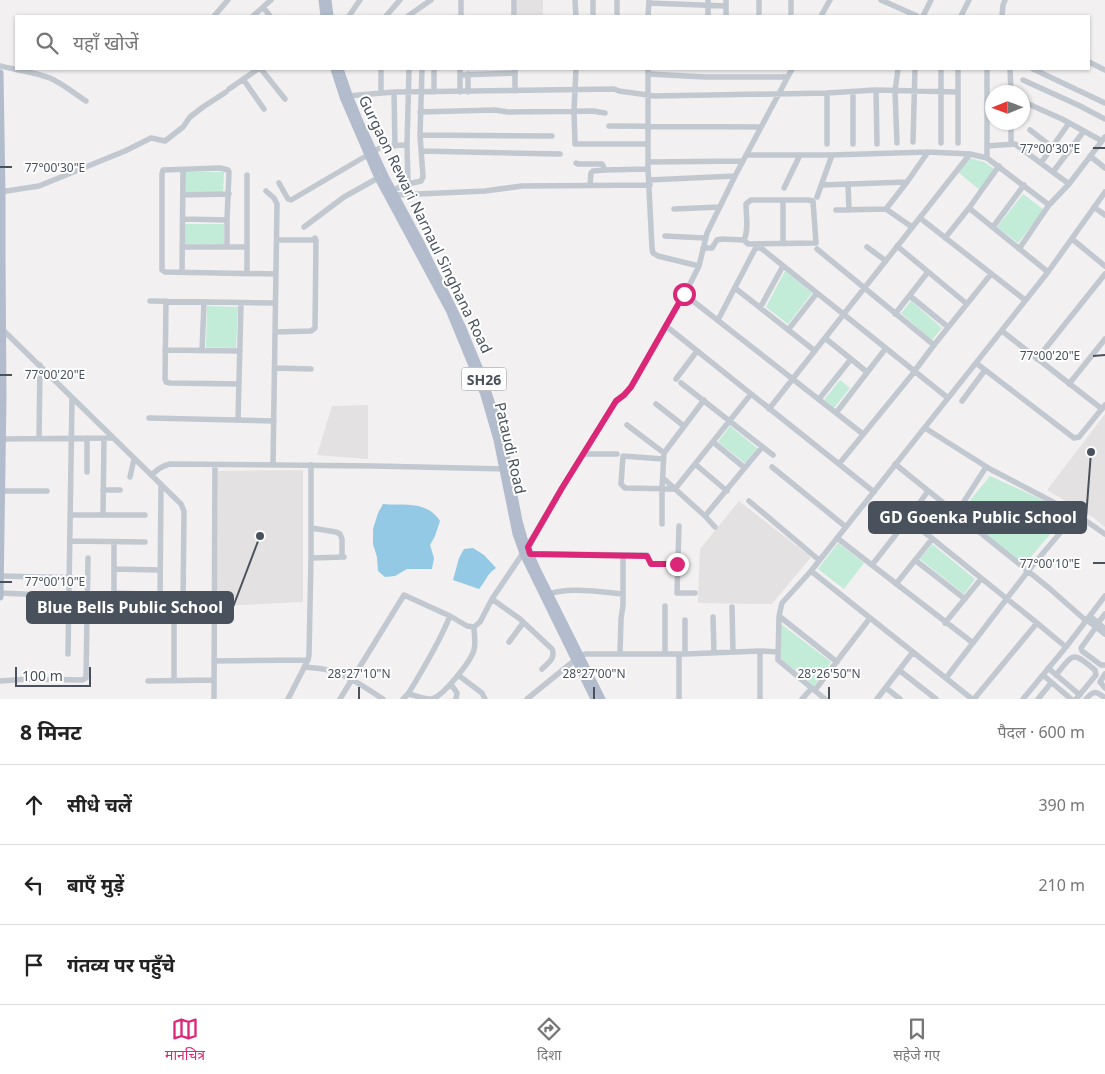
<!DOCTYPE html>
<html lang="hi">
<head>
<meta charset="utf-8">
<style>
	body { margin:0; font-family:"Noto Sans","Noto Sans Devanagari",sans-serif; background:#f6f6f6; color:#222 }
	.compass { position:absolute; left:985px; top:85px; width:45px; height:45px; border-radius:50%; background:#fff; box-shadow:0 1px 4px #0004; rotate:269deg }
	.scale { position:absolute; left:15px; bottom:12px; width:76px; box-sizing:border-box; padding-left:5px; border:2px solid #49515c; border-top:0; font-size:14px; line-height:18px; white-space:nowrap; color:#49515c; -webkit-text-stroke:4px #fff; paint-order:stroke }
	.stop { position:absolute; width:15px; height:15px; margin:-11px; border:4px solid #db2777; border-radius:50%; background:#fff }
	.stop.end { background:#db2777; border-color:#fff; box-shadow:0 1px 5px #0008 }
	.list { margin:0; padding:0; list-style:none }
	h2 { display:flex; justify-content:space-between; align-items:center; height:65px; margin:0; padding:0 20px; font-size:21px }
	h2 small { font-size:16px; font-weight:400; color:#767676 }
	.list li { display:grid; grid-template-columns:32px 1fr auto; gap:15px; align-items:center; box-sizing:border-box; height:80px; padding:0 20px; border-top:1px solid #e0e0e0 }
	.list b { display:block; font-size:19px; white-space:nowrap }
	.list em { font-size:16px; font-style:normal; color:#767676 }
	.icon { flex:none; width:28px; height:28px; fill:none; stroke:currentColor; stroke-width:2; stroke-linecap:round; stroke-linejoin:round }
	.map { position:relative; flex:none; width:1105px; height:699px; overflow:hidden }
	.search { position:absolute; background:#fff; box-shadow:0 1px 4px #0004; left:15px; right:15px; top:15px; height:55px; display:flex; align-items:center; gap:12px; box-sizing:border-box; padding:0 18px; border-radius:0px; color:#767676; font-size:19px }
	.sheet { height:305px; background:#fff }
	nav { display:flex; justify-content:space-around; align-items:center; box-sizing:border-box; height:70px; border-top:1px solid #e0e0e0; background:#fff; font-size:14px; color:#767676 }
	nav a { display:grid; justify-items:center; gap:2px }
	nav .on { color:#db2777 }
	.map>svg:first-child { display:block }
	.education { fill:#e3e1e1 }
	.green { fill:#c2ebd8 }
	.water { fill:#93c9e4 }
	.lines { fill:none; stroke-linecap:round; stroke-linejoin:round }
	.minor { stroke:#c2c8d0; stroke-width:5.5 }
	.major { stroke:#b2bccc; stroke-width:7 }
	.route { stroke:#db2777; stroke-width:6 }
	.ticks { fill:none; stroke:#49515c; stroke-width:2 }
	.labels { text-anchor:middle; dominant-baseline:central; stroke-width:4; stroke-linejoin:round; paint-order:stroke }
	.shield { fill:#fff; stroke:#80858d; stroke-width:1 }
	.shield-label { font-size:14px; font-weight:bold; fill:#49515c }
	.street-label { font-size:15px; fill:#49515c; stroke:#fff }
	.ticks-label { font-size:12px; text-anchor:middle; fill:#49515c; stroke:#fff; stroke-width:4; stroke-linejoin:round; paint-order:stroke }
	.leader { fill:none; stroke:#49515c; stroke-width:2 }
	.callout-dot { fill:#49515c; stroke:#fff; stroke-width:2 }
	.callout { fill:#49515c; stroke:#49515c; stroke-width:2 }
	.callout-label { font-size:16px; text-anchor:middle; font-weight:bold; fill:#fff }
</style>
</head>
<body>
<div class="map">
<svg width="1105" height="699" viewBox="0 0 1105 699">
	<rect width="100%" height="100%" fill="#f2f0f0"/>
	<path class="education" d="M517,0h26v16h-26z
		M368,405v54l-51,-4 15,-49z
		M1105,414v113l-11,-9 -47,-28z
		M303,470v132l-86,4 1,-135z
		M739,501l72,56 -39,47 -74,-1 2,-54z"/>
	<path class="green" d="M969,158l15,4 12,8 -16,20 -22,-18z
		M185,172h39l-1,21h-38z
		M1023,194l21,16 -26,33 -21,-16z
		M185,224h39v21l-39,-1z
		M785,271l27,22 -24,31 -22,-17z
		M911,301l31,27 -10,12 -31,-27z
		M207,306l31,1 -2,41 -30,-1z
		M840,380l10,8 -16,20 -10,-8z
		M730,426l27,22 -12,15 -27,-21z
		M990,476l79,36 -46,54 -64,-52z
		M838,543l26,20 -20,26 -26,-20z
		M932,544l43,35 -11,15 -44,-35z
		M781,624l50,38 -17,24 -33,-27z"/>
	<path class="water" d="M383,504c22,2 43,-4 57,17l-5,15 -5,9 4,13 -2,11h-25l-12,7 -10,1 -7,-6 -1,-14 -4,-13v-15l5,-16z
		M473,548l11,7 12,13c-10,7 -10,13 -17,21l-26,-9 6,-22 5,-9z"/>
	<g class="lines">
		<path class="minor" d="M514,0v16
			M575,0l1,16
			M617,0v16
			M726,0v16
			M759,0v16
			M791,0v16
			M881,0l36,16
			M649,3l77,3
			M263,7l7,9
			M214,16l14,-16
			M253,16l18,-16
			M349,16l11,-16
			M386,16l14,-16
			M408,16l23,-16
			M461,16v-16
			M593,16v-16
			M648,16l1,-15
			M708,16v-16
			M821,16l9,-16
			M923,16l8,-16
			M961,16l8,-16
			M1002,16l1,-11 2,-5
			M1089,62l16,8
			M0,66c16,4 34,6 50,12 13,6 24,15 36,23
			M261,69l24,30
			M515,69v22
			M576,69l-2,42 1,33h73
			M648,69v100l4,79 1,5 5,3 41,10
			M941,69v74
			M958,69v74
			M1010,69l1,23
			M1033,69l72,34
			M648,74l57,3h82
			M460,75l55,-2
			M243,79l21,30
			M1023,80l55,25 27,14
			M229,89l29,-20
			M876,90l1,54
			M394,92l1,54
			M434,92v-23
			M460,92v-23
			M468,92v-18
			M853,92v52
			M381,93v-24
			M827,93v51
			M347,96l47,-4 220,-3 5,2 36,5 172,-3 49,-3 82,2
			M1024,102l38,17 40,22
			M420,112l75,-2 13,2 85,-1 12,2
			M1011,122v22
			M609,126l152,1
			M1030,130l22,17
			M420,135l132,1
			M913,142l2,-73
			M897,143l-2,-52 3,-22
			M987,146l28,-2 54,40
			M421,151l139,3
			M746,155h86l96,-3 42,2 17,4 62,47
			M1090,156l15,12
			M987,158v-89
			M648,162l95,-1
			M576,163l2,1h24l3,6 43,-1
			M1041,163l28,-40
			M1053,172l31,-41
			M649,180l86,-4
			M279,183l9,16 3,1 92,-54 24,-1
			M408,184l13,-3 2,-4 -3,-42 2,-66
			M848,184l1,26
			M590,185l1,-12 2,-2 12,-1
			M822,185l85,-3
			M784,188l16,-33
			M393,190l15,-6 -1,-39 2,-76
			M266,191l8,7 3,6 -4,261
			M0,192l39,-6 86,-35 26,-13 14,3 18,-14 7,-10 13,-10 23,-15
			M183,195l46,-1
			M396,195l89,-4 37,-5 128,-1
			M817,197l15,-42
			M1094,207l11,8
			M969,208l79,64
			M674,209l46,-2
			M886,209l21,-27 21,-30
			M836,210l50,-1 26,18
			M920,218l105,82
			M183,219l44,1
			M304,227l40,-30 34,-19
			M993,227l31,-42
			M665,236l40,2
			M945,238l24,-30 30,-42
			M1072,239l33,27
			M277,240h39
			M783,243v-43
			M897,246l70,58
			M182,247h65
			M227,247v-27l2,-48 -1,-2 -8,-2 -57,2 -1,4v96l3,2 111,2
			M867,247l19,14
			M703,248h9l5,-8 5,-1 22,1c5,-10 2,-25 2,-36l5,-4h57l5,1 3,42 -68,1 -4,-4
			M817,249l117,96
			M1019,249l30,-44 20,-21 36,-47
			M182,272l1,-102
			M247,273v-98
			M735,288l80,63
			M684,294l179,140
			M910,296l38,31
			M150,301l125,2
			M166,301l-1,78 1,3 4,1 69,1
			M760,308l23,-42
			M895,314l33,-42
			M718,320l37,-71 2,-1h4l187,150
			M666,326l208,166
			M2,329l179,175 3,7 -1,93
			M788,330l29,-37
			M1002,331l100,78
			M275,332l36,-1 4,-3 1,-88 -1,-2
			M825,338l42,34
			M165,350l75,1
			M202,351l2,-49
			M1037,359l68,-85
			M976,363l98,75 5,-1 26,-32
			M275,368l36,1
			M916,369l18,-24 57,-71
			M676,379l21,-28
			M681,383l92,72
			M1069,384l36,-45
			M819,399l32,-40
			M962,401l23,-31
			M656,404l28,22
			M769,409l201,-255
			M836,413l50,-65
			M149,418l125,3
			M238,420l3,-117
			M627,425l37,28
			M925,428l65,41 86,45 29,20
			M39,438l1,-73
			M2,439l110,-1
			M713,442l32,26
			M584,454h33
			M663,459l-40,-3 -2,28 4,4 50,1 76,-95
			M695,464l32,27
			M839,464l76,-93
			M895,464l154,124 34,30 4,2 18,14
			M772,467l74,60
			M87,472v-34
			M152,475c5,-6 10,-9 18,-11l204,2 133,3
			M130,477l4,-18
			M663,478l42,38 10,11
			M103,490h17
			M2,491h45
			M749,501l70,59
			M956,514l30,-47
			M70,515h75
			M103,515l1,-77
			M705,516l57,-69
			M908,519l129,104 29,24
			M662,524v-36l2,-35 40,-53
			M679,526l-2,67h18
			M311,528l25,4 4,2 2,5v18
			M837,538l136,105
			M70,541l75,1
			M114,542v51l31,1
			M530,554l117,1 4,9h26
			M311,558l33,-1
			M915,560l50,39
			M872,565l36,-46 20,-28
			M114,569l46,1
			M811,571l161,128
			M0,576l88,2
			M896,584l36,-45
			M0,593l69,3
			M546,595c22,-9 53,-3 77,-1
			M492,599l28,20 32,30c4,9 -4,14 -10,20
			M160,605l1,-121
			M732,607l1,45
			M779,616l-1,44 47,39
			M1090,616l15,13
			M713,617l1,36
			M945,623l36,-44
			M1098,623l7,-9
			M1096,627l-15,21 1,3 19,14h4
			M509,642l14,-19
			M620,653l1,-34 2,-14v-50
			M665,653v-47
			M68,654l4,-256
			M679,654v45
			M685,654v-34
			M214,661l94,-1
			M837,662l-58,-46 3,-13 29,-32 237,-299 57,-80
			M304,667c8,1 16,1 24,3 20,5 38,18 55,29
			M1048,668l32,27
			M899,670l37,29
			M1105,674l-5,8 5,6
			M458,675l24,18 3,6
			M1043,675l28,24
			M1056,675c18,-22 16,-24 39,-5l1,5 -20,24
			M946,678l82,-107 48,-57
			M0,681l29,-2 53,1 4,-2 2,-120
			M148,681l66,-1
			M174,681v-71
			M451,684l6,9 -1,6
			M886,688l14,11
			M815,690l55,-72
			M408,694c16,-26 31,-51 42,-78
			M214,699l1,-234
			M288,699l20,-39 1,-5 2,-97v-93
			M340,699l64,-104 46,21 17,10 7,1 6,-5 12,-23 35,-52 35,-59 54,-87 8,-6 7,-8 57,-99 11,-22 8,-33 28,-57 57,-107
			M403,699l5,-5c7,1 16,5 23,5 11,-1 40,-38 43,-49 2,-7 0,-16 0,-23
			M527,699l48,-39 10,-6h100l75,-3 18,1
			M760,699v-48
			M802,699l10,-11
			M877,699l36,-47
			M974,699l63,-76
			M1023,699l43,-52 39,-51
			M1038,699l13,-16
			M1086,699c8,-9 10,-8 19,-1"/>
		<path class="major" d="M322,0l2,16
			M328,0l2,16
			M334,69l9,28 35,81 71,132 35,85 13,45 19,94 8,22 70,143
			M340,69l9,26 11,27 26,56 36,67 40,81 21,51 20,61 16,83 5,18 12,28 66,132
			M0,73l2,121v62l1,140 -3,201"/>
	</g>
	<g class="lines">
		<path class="route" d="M677,564h-26l-4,-8 -117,-2 -2,-7 34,-59 54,-87 8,-6 7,-8 53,-93"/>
	</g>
	<path class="ticks" d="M1093,148h12M0,167h12M1093,356l12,-1M0,375h12M1093,563h12M0,582h12M359,687v12M594,687v12M829,687v12"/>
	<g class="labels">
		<rect class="shield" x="461.5" y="367.5" width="45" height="23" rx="4"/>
		<g class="shield-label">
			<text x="484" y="379">SH26</text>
		</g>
		<g class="street-label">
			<text transform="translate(426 224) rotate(64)">Gurgaon Rewari Narnaul Singhana Road</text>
			<text transform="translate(511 448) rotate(77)">Pataudi Road</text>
		</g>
	</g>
	<g class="ticks-label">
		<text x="1050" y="153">77°00'30"E</text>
		<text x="55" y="172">77°00'30"E</text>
		<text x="1050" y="360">77°00'20"E</text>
		<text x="55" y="379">77°00'20"E</text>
		<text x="1050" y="568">77°00'10"E</text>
		<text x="55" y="586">77°00'10"E</text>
		<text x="359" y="678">28°27'10"N</text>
		<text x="594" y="678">28°27'00"N</text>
		<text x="829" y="678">28°26'50"N</text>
	</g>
	<path class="leader" d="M1091 452L1086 518M260 536L233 607"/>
	<g class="callout-dot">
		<circle cx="1091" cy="452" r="5"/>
		<circle cx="260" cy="536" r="5"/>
	</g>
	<g class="callout">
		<rect x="869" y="502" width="217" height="31" rx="5"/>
		<rect x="27" y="592" width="206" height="31" rx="5"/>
	</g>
	<g class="callout-label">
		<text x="978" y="523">GD Goenka Public School</text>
		<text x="130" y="613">Blue Bells Public School</text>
	</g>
</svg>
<svg class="compass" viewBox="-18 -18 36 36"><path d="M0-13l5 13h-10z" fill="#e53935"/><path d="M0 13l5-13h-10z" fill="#767676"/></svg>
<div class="scale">100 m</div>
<div class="stop" style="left:684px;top:294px"></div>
<div class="stop end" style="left:677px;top:564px"></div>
<div class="search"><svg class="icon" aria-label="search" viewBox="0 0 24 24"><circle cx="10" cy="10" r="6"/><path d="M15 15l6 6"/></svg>यहाँ खोजें</div>
</div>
<section class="sheet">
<h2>8 मिनट<small>पैदल · 600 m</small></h2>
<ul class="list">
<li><svg class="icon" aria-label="ahead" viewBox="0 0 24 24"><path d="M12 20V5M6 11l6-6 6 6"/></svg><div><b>सीधे चलें</b></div><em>390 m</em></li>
<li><svg class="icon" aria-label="left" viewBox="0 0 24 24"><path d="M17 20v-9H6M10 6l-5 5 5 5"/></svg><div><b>बाएँ मुड़ें</b></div><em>210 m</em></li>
<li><svg class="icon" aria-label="arrive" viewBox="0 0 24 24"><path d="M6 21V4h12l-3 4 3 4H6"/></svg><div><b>गंतव्य पर पहुँचे</b></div></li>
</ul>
</section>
<nav>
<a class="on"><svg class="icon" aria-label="map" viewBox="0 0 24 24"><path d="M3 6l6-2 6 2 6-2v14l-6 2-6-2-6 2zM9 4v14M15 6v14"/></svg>मानचित्र</a>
<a><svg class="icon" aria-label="directions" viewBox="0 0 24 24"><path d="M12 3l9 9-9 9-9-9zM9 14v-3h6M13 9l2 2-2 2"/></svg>दिशा</a>
<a><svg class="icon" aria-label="saved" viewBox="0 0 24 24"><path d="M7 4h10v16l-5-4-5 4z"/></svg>सहेजे गए</a>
</nav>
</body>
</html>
